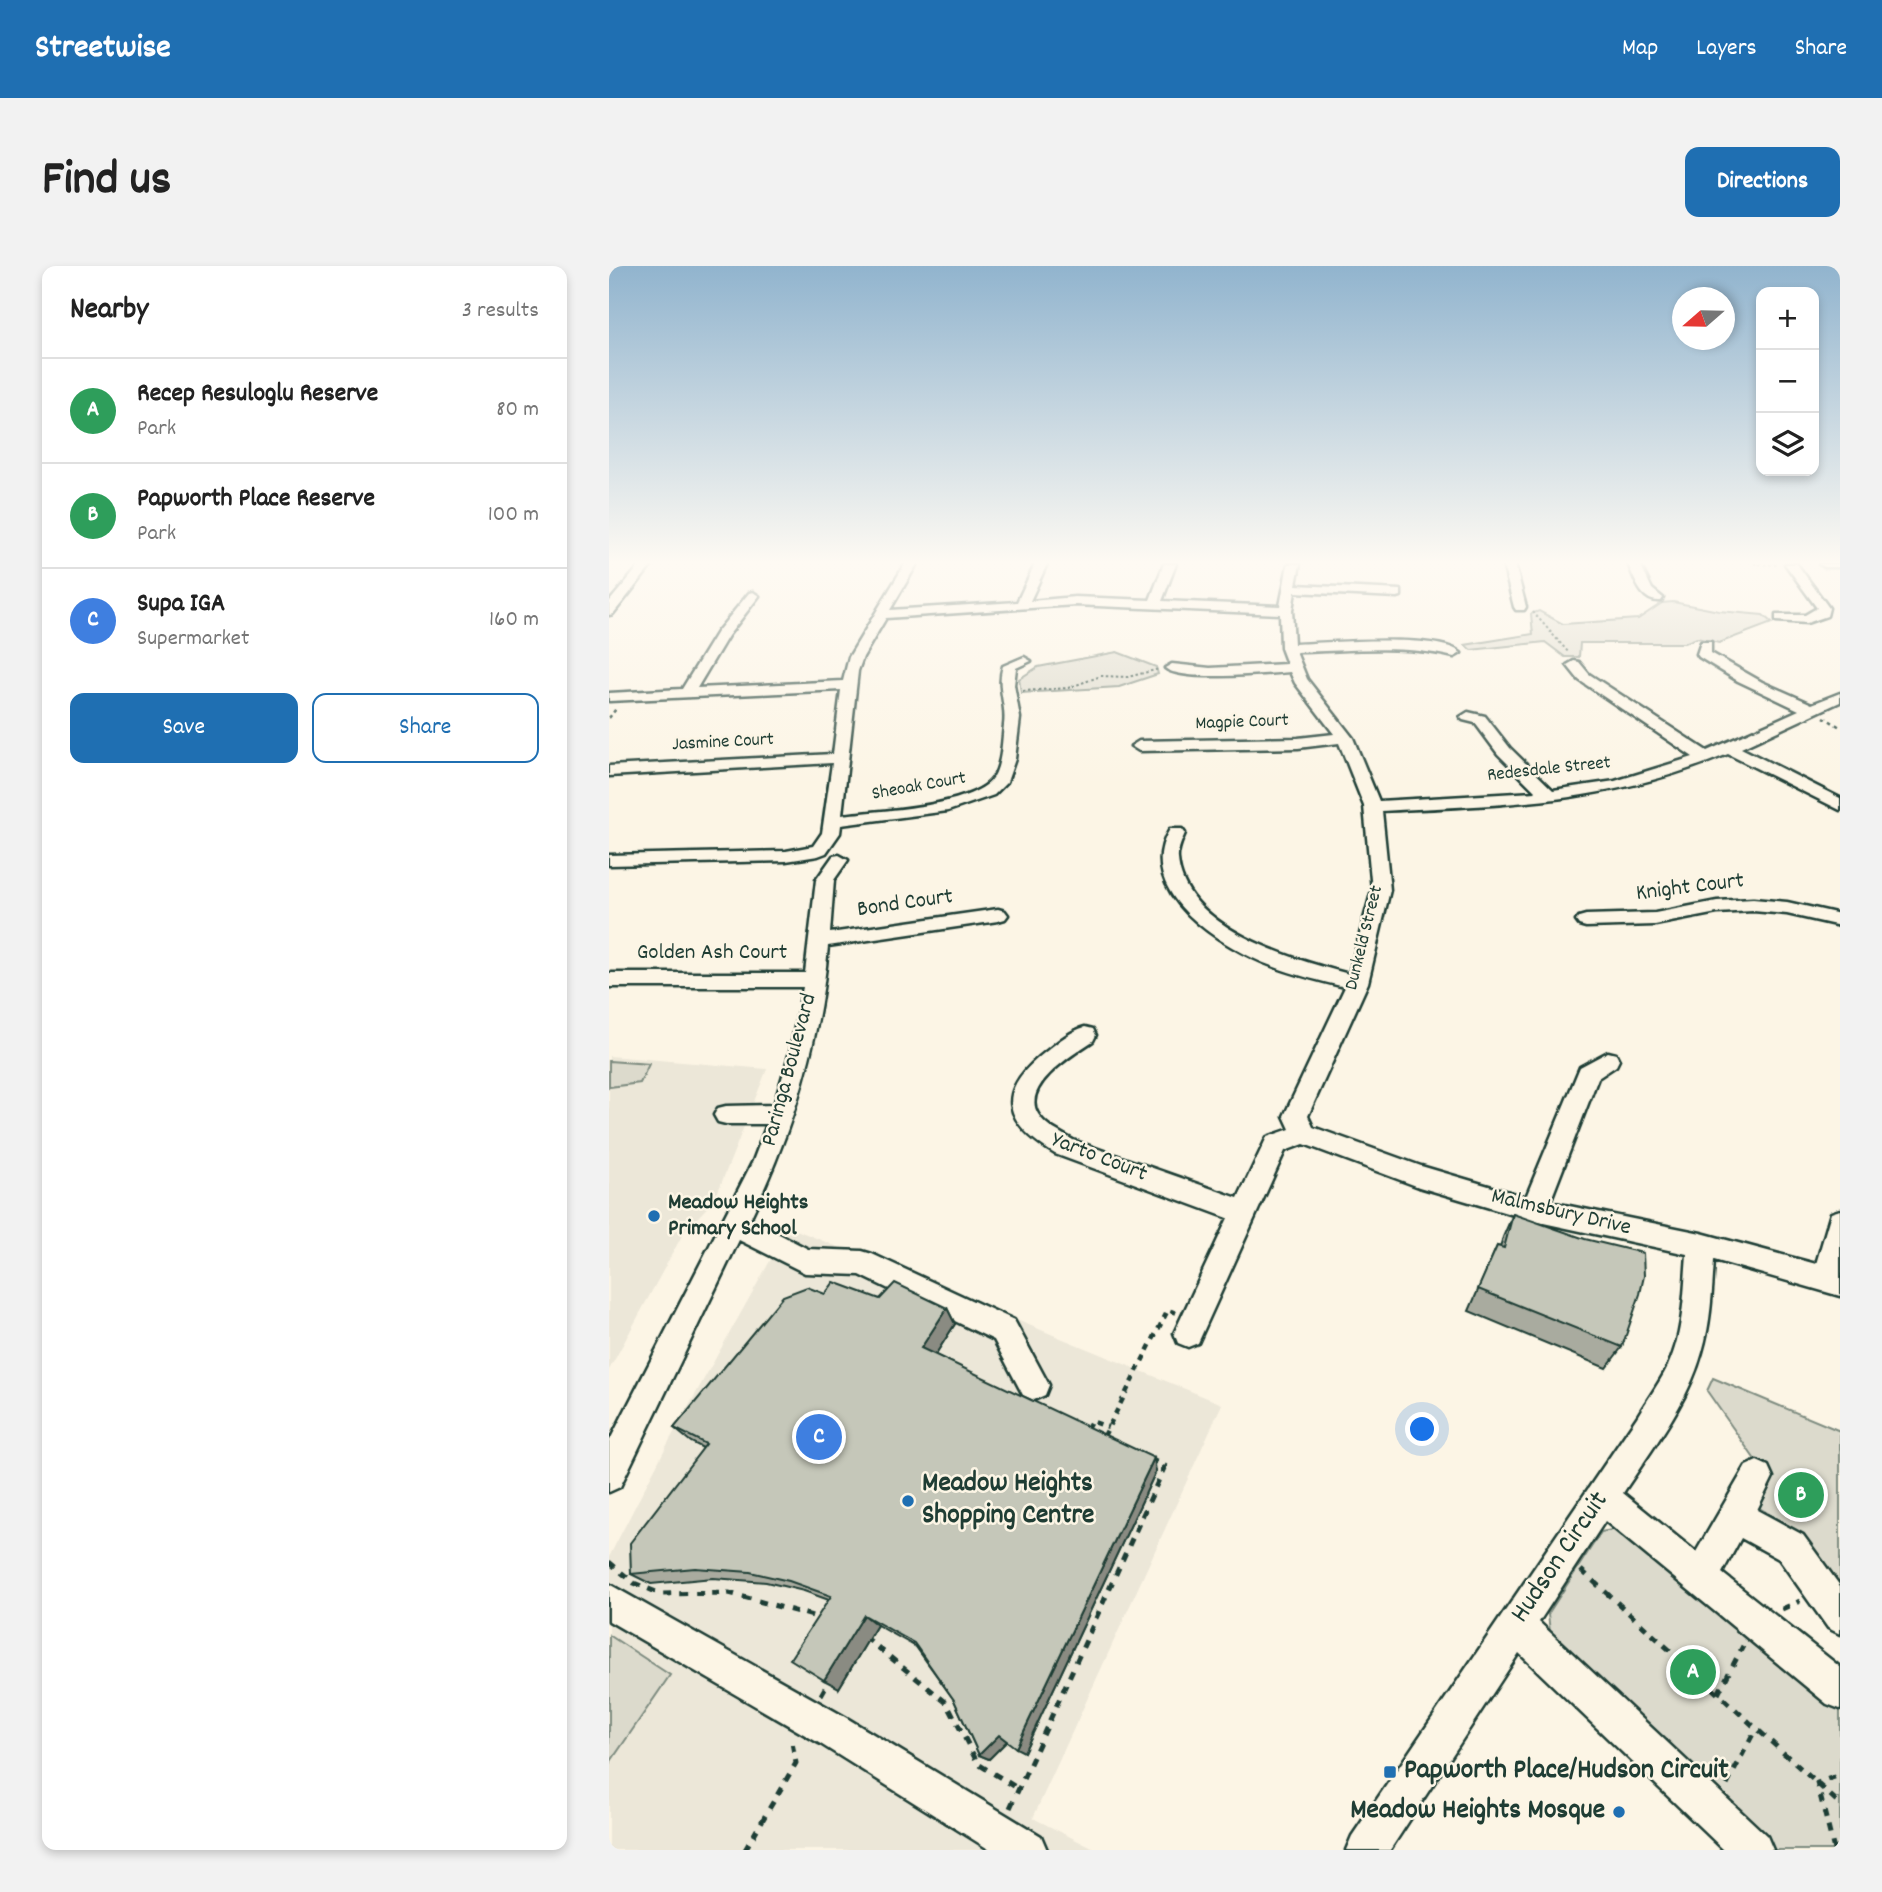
<!DOCTYPE html>
<html lang="en">
<head>
<meta charset="utf-8">
<style>
	body { margin:0; font-family:Dekko,sans-serif; background:#f2f2f2; color:#222 }
	.controls { position:absolute; right:21px; top:21px; display:grid; overflow:hidden; border-radius:14px; box-shadow:0 4px 10px #0003 }
	.controls button { width:63px; height:63px; display:grid; place-items:center; padding:0; border:0; border-bottom:2px solid #e0e0e0; background:#fff; color:#222; font:35px sans-serif }
	.compass { position:absolute; left:1063px; top:21px; width:63px; height:63px; border-radius:50%; background:#fff; box-shadow:0 4px 10px #0003; rotate:250deg }
	.you { position:absolute; left:814px; top:1164px; width:24px; height:24px; margin:-18px; border:5px solid #fff; border-radius:50%; background:#1a73e8; box-shadow:0 0 0 10px #1a73e833 }
	.badge { display:grid; place-items:center; width:46px; height:46px; border-radius:50%; background:#1f6fb2; color:#fff; font-size:23px; font-weight:700 }
	.pin { position:absolute; translate:-50% -50%; border:4px solid #fff; box-shadow:0 2px 7px #0006 }
	.list { margin:0; padding:0; list-style:none }
	h2 { display:flex; justify-content:space-between; align-items:center; height:91px; margin:0; padding:0 28px; font-size:30px }
	h2 small { font-size:23px; font-weight:400; color:#767676 }
	.list li { display:grid; grid-template-columns:46px 1fr auto; gap:21px; align-items:center; box-sizing:border-box; height:105px; padding:0 28px; border-top:2px solid #e0e0e0 }
	.list b { display:block; font-size:26px; white-space:nowrap }
	.list p { margin:0; font-size:23px; white-space:nowrap; color:#767676 }
	.list em { font-size:23px; font-style:normal; color:#767676 }
	.actions { display:flex; gap:14px; padding:21px 28px }
	.actions a { flex:1; padding:16px 0; border:2px solid #1f6fb2; border-radius:14px; text-align:center; font-size:24px; color:#1f6fb2 }
	.actions .main { background:#1f6fb2; color:#fff }
	.icon { flex:none; width:38px; height:38px; fill:none; stroke:currentColor; stroke-width:2; stroke-linecap:round; stroke-linejoin:round }
	.map { position:relative; flex:none; width:1231px; height:1584px; overflow:hidden; border-radius:14px }
	header { display:flex; align-items:center; gap:42px; box-sizing:border-box; height:98px; padding:0 35px; background:#1f6fb2; color:#fff }
	header strong { font-size:33px }
	nav { display:flex; gap:38px; margin-inline-start:auto; font-size:24px }
	.intro { display:flex; align-items:center; justify-content:space-between; box-sizing:border-box; height:168px; padding:0 42px }
	h1 { margin:0; font-size:49px }
	.button { padding:18px 32px; border-radius:14px; background:#1f6fb2; color:#fff; font-size:24px; font-weight:700 }
	main { display:flex; gap:42px; padding:0 42px }
	aside { flex:1; background:#fff; border-radius:14px; box-shadow:0 4px 10px #0003 }
	.map>svg:first-child { display:block }
	.built { fill:#ece7d8 }
	.green { fill:#dcdacc; stroke:#7e8c80; stroke-width:2 }
	.lines { fill:none; stroke-linecap:round; stroke-linejoin:round }
	.minor-casing { stroke:#1f3d34; stroke-width:5 }
	.path-far3 { stroke:#1f3d34; stroke-width:2; stroke-dasharray:2.5 2.5; stroke-linecap:butt }
	.path-far2 { stroke:#1f3d34; stroke-width:2.5; stroke-dasharray:3.5 3.5; stroke-linecap:butt }
	.path-far1 { stroke:#1f3d34; stroke-width:4.5; stroke-dasharray:6 6; stroke-linecap:butt }
	.path { stroke:#1f3d34; stroke-width:5; stroke-dasharray:8 8; stroke-linecap:butt }
	.minor { fill:#fcf5e5; fill-rule:evenodd }
	.wall { fill:#a9ab9f; stroke:#1f3d34; stroke-width:2 }
	.shaded-wall { fill:#8a8b82; stroke:#1f3d34; stroke-width:2 }
	.building { fill:#c5c7b9; stroke:#1f3d34; stroke-width:2 }
	.poi-dot { fill:#1f6fb2; stroke:#fcf5e5; stroke-width:2.5 }
	.labels { text-anchor:middle; dominant-baseline:central; stroke-width:5; stroke-linejoin:round; paint-order:stroke }
	.far-street-label { font-size:19px; fill:#1f3d34; stroke:#fcf5e5 }
	.street-label { font-size:23px; fill:#1f3d34; stroke:#fcf5e5 }
	.poi-label { font-size:23px; font-weight:bold; fill:#1f3d34; stroke:#fcf5e5; text-anchor:start }
	.near-poi-label { font-size:28px; font-weight:bold; fill:#1f3d34; stroke:#fcf5e5; text-anchor:start }
	.near-street-label { font-size:28px; fill:#1f3d34; stroke:#fcf5e5 }
</style>
</head>
<body>
<header>
<strong>Streetwise</strong>
<nav><a>Map</a><a>Layers</a><a>Share</a></nav>
</header>
<div class="intro"><h1>Find us</h1><a class="button">Directions</a></div>
<main>
<aside>
<h2>Nearby<small>3 results</small></h2>
<ul class="list">
<li><span class="badge" style="background:#2e9e5b">A</span><div><b>Recep Resuloglu Reserve</b><p>Park</p></div><em>80 m</em></li>
<li><span class="badge" style="background:#2e9e5b">B</span><div><b>Papworth Place Reserve</b><p>Park</p></div><em>100 m</em></li>
<li><span class="badge" style="background:#3f7fe0">C</span><div><b>Supa IGA</b><p>Supermarket</p></div><em>160 m</em></li>
</ul>
<div class="actions"><a class="main">Save</a><a>Share</a></div>
</aside>
<div class="map">
<svg width="1231" height="1584" viewBox="0 0 1231 1584">
	<rect width="100%" height="100%" fill="#fcf5e5"/>
	<filter id="ink" filterUnits="userSpaceOnUse"><feTurbulence type="fractalNoise" baseFrequency=".0143" numOctaves="2"/><feDisplacementMap in="SourceGraphic" scale="14" xChannelSelector="R" yChannelSelector="G"/><feConvolveMatrix kernelMatrix="1 2 1 2 8 2 1 2 1" color-interpolation-filters="sRGB"/></filter>
	<g filter="url(#ink)">
		<path class="built" d="M0,790l158,13 -52,130 -31,33 -75,138z
			M180,961l433,177 -189,414 63,32h-487v-86l61,-89 -61,-40v-78l58,-112z"/>
		<path class="green" d="M1064,336l46,9 44,4 9,8 -53,20 -22,-5 -13,5h-104l-1,14h-14l-20,-15 -74,8 -6,-5 68,-11 -2,-20 8,-3 24,13 75,-5 24,-16z
			M508,386l39,15 2,7 -39,13 -98,6 -2,-14 19,-12z
			M0,795l40,3 -9,19 -31,4z
			M1104,1112l127,53v162l-51,-67 -33,-20 2,-42 -51,-73z
			M1014,1262l217,174v148h-65l-224,-209 -3,-27 53,-82z
			M0,1369l61,40 -61,89z"/>
		<g class="lines">
			<g class="minor-casing">
				<path id="minor" d="M32,298h12l-40,50 -4,1v-13z
					M296,298h12l-27,46 127,-8 18,-38h12l-17,37 45,-4 75,3 14,-36h12l-14,37 118,5 8,-42h12l-4,21 105,5v6l-4,1 -102,-5 -3,18 2,34c33,-1 145,-11 167,9l-7,4c-51,-13 -105,-6 -158,-5l11,27 46,59 26,63 157,-9 -38,-38 -23,-31 -12,-3 -3,-3 8,-5 17,4 25,32 43,42 62,-9 78,-24 -114,-77 -12,-15 7,-4 5,1 10,12 118,77 92,-41 -61,-29 -39,-24 -2,-3 4,-12h10v11l51,29 50,22 28,-11v9l-99,46 99,50v12l-112,-56c-120,50 -219,50 -346,57l8,79 -22,93 -60,133 5,11 108,39 105,31 54,-130 28,-15 8,2 3,6 -3,6 -18,12 -48,124 151,31 115,31 15,-51 9,-3v86l-126,-36c-2,31 -3,62 -12,92 -14,51 -50,97 -79,141l73,59 50,-86 11,-5 11,5 5,11 -16,33 46,25 37,51v48l-12,-6 -49,-69 -38,-21 -19,35 118,94v42l-13,-5 -222,-183 -66,101 228,214 6,14h-49l-205,-197 -129,197h-44l6,-14 285,-419c10,-17 22,-33 31,-51 16,-34 16,-75 19,-112l-153,-33 -115,-34 -115,-43 -19,7 -87,192 -10,4 -10,-4 -4,-10 54,-115 -173,-64c-53,-33 -61,-63 -7,-104 11,-9 23,-19 37,-23l8,2 3,6 -3,6c-18,12 -73,45 -55,73 7,12 23,19 35,26l165,58 29,-61 23,-8 -6,-13 61,-129c-25,-6 -50,-12 -73,-21 -48,-18 -141,-74 -102,-137h12l3,4c-3,8 -8,17 -7,26 6,70 116,100 171,115l23,-84 -8,-84 -25,-63 -41,5 -159,3 -8,-5 8,-5 159,-3 36,-4 -39,-51 -5,-11c-24,2 -109,10 -125,-4l7,-4 38,4 77,-4 -6,-16 -1,-34 -205,-9 -189,13 -23,39 -5,14 -16,144c34,-4 131,-8 151,-37 9,-14 9,-37 11,-53 3,-21 -8,-38 -1,-59l21,-9 7,4 -15,7 -2,17 6,33 -5,41 -8,23 -13,13 -46,16 -107,14 -1,8 -14,20 -8,3 -32,5 -177,4v-10l177,-4 27,-5 9,-13 10,-70 -223,13v-10l224,-12 8,-64 -232,11v-8l73,-4 35,-57 32,-39 4,-1 6,4 -31,40 -31,52 146,-7 6,-24z
					M894,298h12l11,43 -2,3h-8l-2,-3z
					M1019,298h12l12,25 11,9 -2,3c-20,2 -26,-22 -33,-37z
					M1176,298h12l32,44 -2,8 -20,7 -31,-2v-6h29l12,-7z
					M1210,298h21v3h-15z
					M230,589l9,5 -14,20 -4,53 168,-24 7,2 3,4 -3,4 -7,2 -170,25c-8,97 -36,186 -78,273l58,30 54,2 10,3 142,66 35,65 -4,10 -11,5 -11,-5 -29,-55 -134,-65 -55,-2 -66,-33 -119,247 -11,5v-50l144,-281 14,-37h-41l-8,-2 -4,-7 4,-7 8,-2 48,-1 16,-53 13,-65h-194v-14h196l11,-93 17,-24z
					M1144,633l34,3 53,12v12l-53,-12 -34,-3 -36,2 -62,12 -69,2 -7,-2 -3,-4 3,-4 7,-2 69,-2 62,-12z
					M0,1318l236,133 196,119 6,14h-57l-171,-107 -210,-122z"/>
			</g>
			<path class="path-far3" d="M1145,298l24,1
				M924,346l36,41
				M414,425l45,-3 33,-12 27,1 31,-8
				M5,446l2,-4"/>
			<path class="path-far2" d="M1215,451l16,10
				M0,452l6,-8"/>
			<path class="path-far1" d="M478,1162l4,-7 17,6
				M495,1170l64,-126 8,3"/>
			<path class="path" d="M0,1296l25,21 27,11 68,-1 91,25
				M972,1304l259,234
				M1173,1343l18,-8
				M256,1371l82,66 31,61 41,25
				M1109,1428l25,-48
				M212,1429l8,-14
				M1118,1519l29,-57
				M401,1542l155,-342 -15,-7
				M136,1584l51,-87 -4,-20 4,-5
				M1225,1584l-17,-67 23,-8"/>
			<use href="#minor" class="minor"/>
		</g>
		<path class="wall" d="M904,948l109,133 -16,21 -137,-57 28,-65 3,1 3,-10z
			M216,1028l55,5 67,9 8,16 -20,31 221,116 -132,281 -17,-11 -18,18 -10,-4 -25,-55 -38,-53 -39,-22 -38,63 -10,-88 -25,-9 -38,-9 -53,-4 -62,6 -20,-10 72,-126 -12,-6 -17,-14z"/>
		<path class="shaded-wall" d="M338,1042l8,16 -25,39 -9,-15z
			M545,1192l2,13 -132,281 -8,-4z
			M255,1349l13,10 -38,63 -15,-8z
			M390,1469l8,6 -18,18 -10,-4z"/>
		<path class="building" d="M904,948l72,25 58,14 1,23 -4,18 -18,53 -144,-58 19,-43 7,2z
			M225,1016l46,17 15,-16 52,25 -26,40 233,110 -138,290 -17,-13 -20,20 -25,-55 -40,-57 -50,-28 -40,65 -34,-21 41,-63 -42,-15 -39,-9 -55,-4 -64,6 -1,-31 76,-99 -32,-16 109,-132 24,-9 18,7z"/>
	</g>
	<linearGradient id="sky" x2="0" y2="1"><stop stop-color="#91b4ce"/><stop offset="0.57" stop-color="#fefaf3"/><stop offset="1" stop-color="#fefaf3" stop-opacity="0"/></linearGradient>
	<rect width="1231" height="520" fill="url(#sky)"/>
	<g class="poi-dot">
		<circle cx="45" cy="950" r="7"/>
		<circle cx="299" cy="1235" r="7"/>
		<rect x="774" y="1499" width="14" height="14" rx="3.5"/>
		<circle cx="1010" cy="1546" r="7"/>
	</g>
	<g class="labels">
		<g class="far-street-label">
			<text transform="translate(633 457) rotate(-2)">Magpie Court</text>
			<text transform="translate(114 477) rotate(-3)">Jasmine Court</text>
			<text transform="translate(940 504) rotate(-6)">Redesdale Street</text>
			<text transform="translate(310 521) rotate(-10)">Sheoak Court</text>
			<text transform="translate(756 672) rotate(-76)">Dunkeld Street</text>
		</g>
		<g class="street-label">
			<text transform="translate(1081 622) rotate(-7)">Knight Court</text>
			<text transform="translate(296 638) rotate(-8)">Bond Court</text>
			<text x="103" y="687">Golden Ash Court</text>
			<text transform="translate(181 804) rotate(-75)">Paringa Boulevard</text>
			<text transform="translate(490 892) rotate(21)">Yarto Court</text>
			<text transform="translate(952 947) rotate(13)">Malmsbury Drive</text>
		</g>
		<g class="poi-label">
			<text x="59" y="937">Meadow Heights<tspan x="59" dy="26">Primary School</tspan></text>
		</g>
		<g class="near-poi-label">
			<text x="313" y="1219">Meadow Heights<tspan x="313" dy="32">Shopping Centre</tspan></text>
			<text x="795" y="1506">Papworth Place/Hudson Circuit</text>
			<text x="996" y="1546" text-anchor="end">Meadow Heights Mosque</text>
		</g>
		<g class="near-street-label">
			<text transform="translate(952 1292) rotate(-56)">Hudson Circuit</text>
		</g>
	</g>
</svg>
<div class="controls">
<button>+</button>
<button>−</button>
<button><svg class="icon" aria-label="layers" viewBox="0 0 24 24"><path d="M12 4l9 5-9 5-9-5zM3 14l9 5 9-5"/></svg></button>
</div>
<svg class="compass" viewBox="-18 -18 36 36"><path d="M0-13l5 13h-10z" fill="#e53935"/><path d="M0 13l5-13h-10z" fill="#767676"/></svg>
<div class="you"></div>
<div class="pin badge" style="left:1084px;top:1406px;background:#2e9e5b">A</div>
<div class="pin badge" style="left:1192px;top:1229px;background:#2e9e5b">B</div>
<div class="pin badge" style="left:210px;top:1171px;background:#3f7fe0">C</div>
</div>
</main>
</body>
</html>
